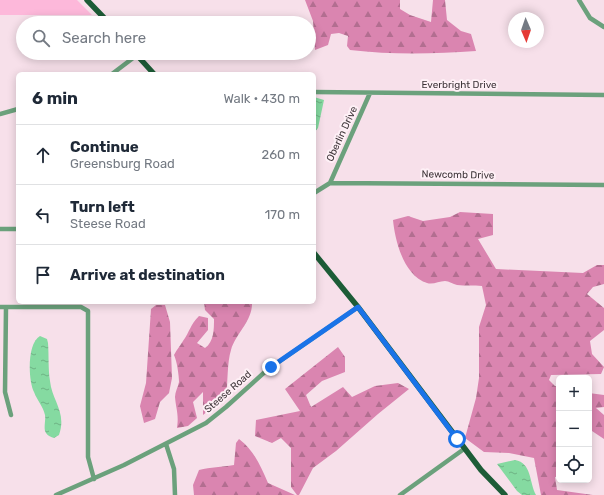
<!DOCTYPE html>
<html lang="en">
<head>
<meta charset="utf-8">
<style>
	body { margin:0; font-family:Rubik,sans-serif; background:#f2f2f3; color:#1f2937 }
	.controls { position:absolute; right:12px; bottom:12px; display:grid; overflow:hidden; border-radius:6px; box-shadow:0 2px 10px #0003 }
	.controls button { width:36px; height:36px; display:grid; place-items:center; padding:0; border:0; border-bottom:1px solid #e0e1e3; background:#fff; color:#1f2937; font:20px sans-serif }
	.compass { position:absolute; left:508px; top:12px; width:36px; height:36px; border-radius:50%; background:#fff; box-shadow:0 2px 10px #0003; rotate:178deg }
	.stop { position:absolute; width:12px; height:12px; margin:-9px; border:3px solid #1a73e8; border-radius:50%; background:#fff }
	.stop.end { background:#1a73e8; border-color:#fff; box-shadow:0 1px 4px #0008 }
	.list { margin:0; padding:0; list-style:none }
	h2 { display:flex; justify-content:space-between; align-items:center; height:52px; margin:0; padding:0 16px; font-size:17px }
	h2 small { font-size:13px; font-weight:400; color:#747a83 }
	.list li { display:grid; grid-template-columns:26px 1fr auto; gap:12px; align-items:center; box-sizing:border-box; height:60px; padding:0 16px; border-top:1px solid #e0e1e3 }
	.list b { display:block; font-size:15px; white-space:nowrap }
	.list p { margin:0; font-size:13px; white-space:nowrap; color:#747a83 }
	.list em { font-size:13px; font-style:normal; color:#747a83 }
	.icon { flex:none; width:22px; height:22px; fill:none; stroke:currentColor; stroke-width:2; stroke-linecap:round; stroke-linejoin:round }
	.map { position:relative; flex:none; width:604px; height:495px; overflow:hidden }
	.search { position:absolute; background:#fff; box-shadow:0 2px 10px #0003; left:16px; top:16px; width:300px; height:44px; display:flex; align-items:center; gap:10px; box-sizing:border-box; padding:0 14px; border-radius:22px; color:#747a83; font-size:15px }
	.panel { position:absolute; background:#fff; box-shadow:0 2px 10px #0003; left:16px; top:72px; width:300px; height:232px; border-radius:6px }
	.map>svg:first-child { display:block }
	.green { fill:#fdb8da }
	.forest { fill:url(#forest-firs) }
	.water { fill:url(#water-ripples) }
	.lines { fill:none; stroke-linecap:round; stroke-linejoin:round }
	.minor { stroke:#6ba17c; stroke-width:4.5 }
	.major { stroke:#1d5c37; stroke-width:5.5 }
	.route { stroke:#1a73e8; stroke-width:5 }
	.labels { text-anchor:middle; dominant-baseline:central; stroke-width:4; stroke-linejoin:round; paint-order:stroke }
	.street-label { font-size:10px; fill:#3d3438; stroke:#fef0f6 }
</style>
</head>
<body>
<div class="map">
<svg width="604" height="495" viewBox="0 0 604 495">
	<defs>
		<pattern id="forest-firs" width="22" height="20" patternUnits="userSpaceOnUse"><rect width="22" height="20" fill="#da85b0"/><path d="M5 1l3.5 6h-7zM16 11l3.5 6h-7z" fill="#b26e90"/></pattern>
		<pattern id="water-ripples" width="26" height="14" patternUnits="userSpaceOnUse"><rect width="26" height="14" fill="#85daa1"/><path d="M2 4q2-2 4 0t4 0M15 11q2-2 4 0t4 0" fill="none" stroke="#6eb284"/></pattern>
	</defs>
	<rect width="100%" height="100%" fill="#f7e0ea"/>
	<path class="green" d="M0,0h77l15,15h-92z"/>
	<path class="forest" d="M305,0h95v9l10,6 21,7 2,-22h12l2,20 14,11 10,3 5,17c-42,3 -84,4 -126,-1l-3,-4 1,-10 -9,-3 -8,1 -3,11 -13,5 -2,-29z
		M460,212l33,2v21l-15,4 18,30 87,4 14,-8h7v19l-11,3 -6,7 17,14v22l-14,11 2,13 12,13 -3,7 -50,1 -2,5 6,6 4,1v90h-4l2,13 36,5h-52l-7,-37 -25,-5 -25,-1 -19,-14 11,-40 3,-20v-51l7,-22 -4,-19c-8,-1 -17,0 -25,-1 -4,-1 -8,-4 -12,-4 -6,0 -12,4 -18,2 -23,-7 -32,-42 -34,-63l15,-4 15,5 27,-4z
		M204,302h48c1,19 -16,31 -21,48 -4,13 -3,31 -5,46l-23,19v-23l-10,10 4,16 -9,8 -11,2c2,-14 -1,-19 -2,-31 0,-5 3,-10 4,-15 0,-6 -2,-21 -5,-27 3,-6 6,-9 9,-14 7,-10 7,-16 16,-25l9,2v12l-11,13 8,5c9,-6 9,-19 9,-29l-9,-9z
		M156,305h9l5,17 2,56 -3,15 -9,9 -5,17 -11,4 -4,-17 6,-23 5,-74z
		M338,347l7,10v15l-23,9 -16,14 5,12 32,-20 9,10 23,-11 23,-3 11,6 -31,25 -42,37 -23,17 -14,27h-2l-6,-8v-39l-10,-10 -9,5 -17,-7 1,-16 44,-9 -15,-22z
		M589,393l15,2v12l-8,1 8,7v24l-15,-10z
		M239,439c15,11 22,28 29,44l27,12h-101l-1,-10 6,-15c12,-3 22,-3 35,-5l2,-22z"/>
	<path class="water" d="M314,97l10,3 -6,28 -4,5z
		M40,336l7,3 1,4c1,13 0,25 2,38 2,20 17,31 9,54l-5,3c-3,-1 -6,-2 -8,-5 -3,-4 0,-13 -1,-18 -2,-9 -8,-15 -11,-23 -6,-12 -7,-49 6,-56z
		M515,460c17,3 14,22 21,35h-14l-5,-4 -20,-27z"/>
	<g class="lines">
		<path class="minor" d="M579,0l11,18 14,9
			M112,74l25,-19
			M314,92l290,3
			M0,114l18,-5
			M330,183l40,-90
			M314,193l16,-10 274,2
			M0,229h18
			M0,307h81l7,4v146l6,22
			M6,307l-1,85 6,23
			M166,444l8,25 1,26
			M56,495l68,-30 82,-42 20,-16 41,-37 91,-63
			M400,495l64,-46"/>
		<path class="major" d="M87,0l22,23
			M135,53l19,21
			M314,253l44,54 123,163 24,25"/>
	</g>
	<g class="lines">
		<path class="route" d="M271,367l87,-60 99,132"/>
	</g>
	<g class="labels">
		<g class="street-label">
			<text x="459" y="85">Everbright Drive</text>
			<text transform="translate(342 134) rotate(-65)">Oberlin Drive</text>
			<text transform="translate(458 175) rotate(1)">Newcomb Drive</text>
			<text transform="translate(228 392) rotate(-41)">Steese Road</text>
		</g>
	</g>
</svg>
<div class="controls">
<button>+</button>
<button>−</button>
<button><svg class="icon" aria-label="locate" viewBox="0 0 24 24"><circle cx="12" cy="12" r="6"/><path d="M12 2v4M12 18v4M2 12h4M18 12h4"/></svg></button>
</div>
<svg class="compass" viewBox="-18 -18 36 36"><path d="M0-13l5 13h-10z" fill="#e53935"/><path d="M0 13l5-13h-10z" fill="#747a83"/></svg>
<div class="stop" style="left:457px;top:439px"></div>
<div class="stop end" style="left:271px;top:367px"></div>
<div class="search"><svg class="icon" aria-label="search" viewBox="0 0 24 24"><circle cx="10" cy="10" r="6"/><path d="M15 15l6 6"/></svg>Search here</div>
<section class="panel">
<h2>6 min<small>Walk · 430 m</small></h2>
<ul class="list">
<li><svg class="icon" aria-label="ahead" viewBox="0 0 24 24"><path d="M12 20V5M6 11l6-6 6 6"/></svg><div><b>Continue</b><p>Greensburg Road</p></div><em>260 m</em></li>
<li><svg class="icon" aria-label="left" viewBox="0 0 24 24"><path d="M17 20v-9H6M10 6l-5 5 5 5"/></svg><div><b>Turn left</b><p>Steese Road</p></div><em>170 m</em></li>
<li><svg class="icon" aria-label="arrive" viewBox="0 0 24 24"><path d="M6 21V4h12l-3 4 3 4H6"/></svg><div><b>Arrive at destination</b></div></li>
</ul>
</section>
</div>
</body>
</html>
